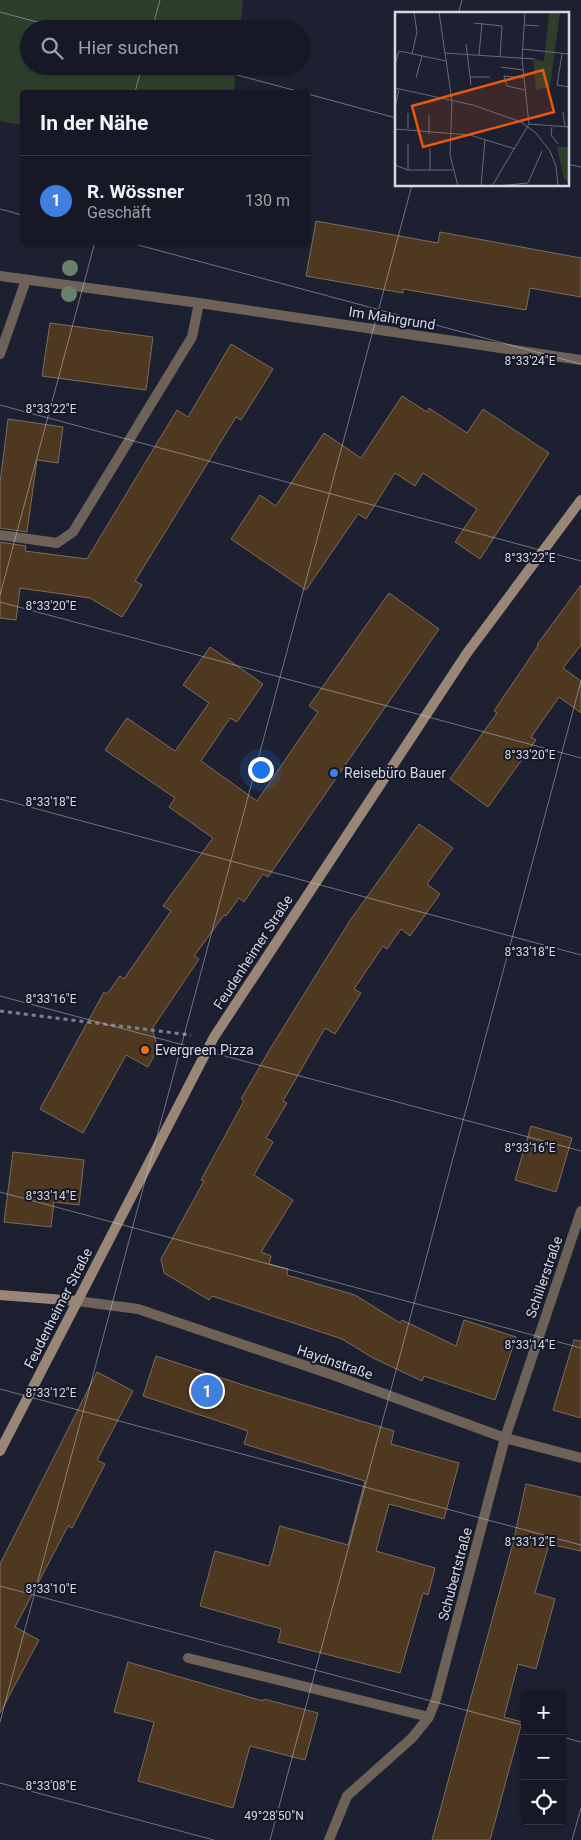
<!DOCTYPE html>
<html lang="de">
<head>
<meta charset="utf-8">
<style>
	body { margin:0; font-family:Roboto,sans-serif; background:#232532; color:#f1f3f6 }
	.controls { position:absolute; right:15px; bottom:15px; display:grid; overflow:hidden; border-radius:5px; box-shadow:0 1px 4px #0004 }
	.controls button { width:45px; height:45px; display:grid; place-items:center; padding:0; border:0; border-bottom:1px solid #353742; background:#161825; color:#f1f3f6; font:25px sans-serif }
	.you { position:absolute; left:260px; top:769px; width:18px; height:18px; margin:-12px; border:4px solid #fff; border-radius:50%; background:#1a73e8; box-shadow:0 0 0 8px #1a73e833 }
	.badge { display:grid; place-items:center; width:32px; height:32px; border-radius:50%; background:#f3a082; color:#fff; font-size:16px; font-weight:700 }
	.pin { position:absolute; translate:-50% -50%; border:2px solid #fff; box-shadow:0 1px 5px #0006 }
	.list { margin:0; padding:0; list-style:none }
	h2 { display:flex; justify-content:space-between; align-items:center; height:65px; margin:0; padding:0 20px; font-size:21px }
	h2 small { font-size:16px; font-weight:400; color:#9ea0a7 }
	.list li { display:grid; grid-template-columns:32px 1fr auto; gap:15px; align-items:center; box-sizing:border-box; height:90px; padding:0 20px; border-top:1px solid #353742 }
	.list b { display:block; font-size:19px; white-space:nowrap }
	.list p { margin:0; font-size:16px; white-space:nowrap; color:#9ea0a7 }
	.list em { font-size:16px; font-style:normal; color:#9ea0a7 }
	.icon { flex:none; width:28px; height:28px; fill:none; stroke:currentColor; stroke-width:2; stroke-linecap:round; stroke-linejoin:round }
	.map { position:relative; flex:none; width:581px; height:1840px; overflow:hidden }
	.search { position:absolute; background:#161825; box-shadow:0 1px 4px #0004; left:20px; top:20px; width:290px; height:55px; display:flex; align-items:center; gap:12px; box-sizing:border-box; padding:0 18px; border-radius:28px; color:#9ea0a7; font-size:19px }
	.panel { position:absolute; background:#161825; box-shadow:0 1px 4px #0004; left:20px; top:90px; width:290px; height:155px; border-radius:5px }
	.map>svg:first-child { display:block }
	.green { fill:#2d3e2b }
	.building { fill:#4f3820; stroke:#7d6c5c }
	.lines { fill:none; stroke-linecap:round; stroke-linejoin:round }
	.path { stroke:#7c7f8d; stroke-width:3; stroke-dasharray:4 4; stroke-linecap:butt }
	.street { stroke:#6e6258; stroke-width:10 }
	.secondary { stroke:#9a8677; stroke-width:10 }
	.tree { fill:#68816f }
	.ticks { fill:none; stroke:#d5d8e3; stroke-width:1; stroke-opacity:0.45 }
	.shop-dot { fill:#3f7fe0; stroke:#141727; stroke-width:2 }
	.food-dot { fill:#e8710a; stroke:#141727; stroke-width:2 }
	.labels { text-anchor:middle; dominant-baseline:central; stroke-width:4; stroke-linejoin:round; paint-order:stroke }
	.street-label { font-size:14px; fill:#d5d8e3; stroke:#141727 }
	.poi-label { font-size:14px; fill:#d5d8e3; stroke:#141727; text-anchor:start }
	.inset-road { fill:none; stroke:#676a78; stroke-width:1 }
	.view { fill:#e8590c; fill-opacity:0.15; stroke:#e8590c; stroke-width:2.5 }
	.inset-edge { fill:none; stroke:#d5d8e3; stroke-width:2.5 }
	.ticks-label { font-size:12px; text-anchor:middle; fill:#d5d8e3; stroke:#141727; stroke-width:4; stroke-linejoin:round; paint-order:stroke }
</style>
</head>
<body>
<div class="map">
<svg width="581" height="1840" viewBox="0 0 581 1840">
	<rect width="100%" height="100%" fill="#1d2031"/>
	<path class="green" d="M0,0h243l-3,29h-211v37h207l-2,26h-212v33l-22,-4z"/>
	<path class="building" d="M316,221l122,22 2,-11 141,26v39l-51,-9 -4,22 -123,-21v4l-97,-17z
		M50,323l103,14 -7,53 -104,-14z
		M231,344l42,25 -32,51 -5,-3 -101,164 7,4 -20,32 -32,-19 -70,-10 -4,32 -16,-2v-76l26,4 -1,5 62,8 90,-149 11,7z
		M402,396l25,16 2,-4 38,25 16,-24 66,44 -69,106 -25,-17 22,-33 -54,-36 -8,13 -20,-13 -29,46 -8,-5 -52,76 -75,-51 29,-44 16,11 48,-73 37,25z
		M8,419l55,8 -5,36 -21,-3 -10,72 -27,-4v-45z
		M581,585v60l-18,23 18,13v32l-22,-16 -28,40 5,3 -48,67 -38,-28 47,-66 -3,-2 44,-65 -1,-1z
		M389,593l50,36 -171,248 -5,-3 -19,28 -5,-4 -13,18 -2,-1 -30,41 5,3 -47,70 6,19 -10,19 -22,-12 -43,78 -43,-24 64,-117 3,2 13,-18 4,3 47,-68 -8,-5 50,-68 -44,-31 6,-9 -70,-48 22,-32 48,33 34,-48 -26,-18 27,-38 53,37 -26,38 -7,-4 -29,43 56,40 61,-89 -9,-6z
		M419,824l34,24 -26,36 13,10 -30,42 -9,-7 -14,20 -4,-3 -29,43 7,4 -26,41 -10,-6 -42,73 4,2 -21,35 7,4 -19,33 39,25 -32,52 10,4 -2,8 19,5 -1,6 68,20 45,28 2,-3 54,26 8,-26 52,17 -21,63 -71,-24 -2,5 -49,-23 -31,-19 -130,-43 -3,4 -45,-27 -3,-14 43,-78 -3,-1 43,-79 -3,-2 29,-50 79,-127z
		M531,1126l41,12 -16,54 -41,-12z
		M13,1152l71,8 -5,45 -25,-3 -3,25 -47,-5z
		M574,1340l7,1v77l-28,-8z
		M156,1356l93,31 145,44 -3,13 68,19 -15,56 -55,-15 -13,47 59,17 -7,27 -5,-2 -23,80 -122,-31 3,-13 -81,-23 15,-55 54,15 11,-40 68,19 17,-64 -121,-37 4,-13 -105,-35z
		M97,1372l36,19 -36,69 8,4 -33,64 -4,-2 -53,101 24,13 -39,73v-149z
		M526,1484l55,13v54l-32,-7 -14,49 20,6 -19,70 -18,-5 -14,53 18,5 -32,118h-58l81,-297z
		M128,1662l135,39 1,-2 54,14 -13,47 -55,-14 -17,62 -95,-27 16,-59 -40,-10z"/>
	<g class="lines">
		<path class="path" d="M0,1011l191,24"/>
		<path class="street" d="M0,276l199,27 382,57
			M0,354l26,-74
			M0,535l57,8 16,-11 119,-195 7,-34
			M77,1301l61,8 195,66 172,63 76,20
			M188,1658l241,59
			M329,1840l18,-44 65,-58 17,-21 7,-18 69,-261 76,-227"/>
		<path class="secondary" d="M0,1295l77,6
			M0,1451l214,-414 253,-384 114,-153"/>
	</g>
	<g class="tree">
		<circle cx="70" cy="268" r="8"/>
		<circle cx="69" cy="294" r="8"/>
	</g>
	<path class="ticks" d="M0,12l63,17M458,14l4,-14M152,29l8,-29M203,66l98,26M135,92l7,-26M308,94l88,24M567,164l14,3M0,209l22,6M127,242l454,122M0,405l581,156M0,595l95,-353M0,602l581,156M0,799l581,156M0,996l581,155M0,1192l581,156M0,1389l581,156M0,1586l525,140M0,1722l412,-1537M562,1737l19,5M0,1783l214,57M270,1840l311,-1159M572,1840l9,-32"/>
	<circle class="shop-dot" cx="334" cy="773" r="5"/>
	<circle class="food-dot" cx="145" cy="1050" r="5"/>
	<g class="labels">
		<g class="street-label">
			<text transform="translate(392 318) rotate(9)">Im Mahrgrund</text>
			<text transform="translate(253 952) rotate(-57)">Feudenheimer Straße</text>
			<text transform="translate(544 1277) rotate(-71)">Schillerstraße</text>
			<text transform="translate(58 1308) rotate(-63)">Feudenheimer Straße</text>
			<text transform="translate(335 1362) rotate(19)">Haydnstraße</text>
			<text transform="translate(455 1574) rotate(-75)">Schubertstraße</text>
		</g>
		<g class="poi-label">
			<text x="344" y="773">Reisebüro Bauer</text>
			<text x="155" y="1050">Evergreen Pizza</text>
		</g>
	</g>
	<g transform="translate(395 12)">
		<rect width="174" height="174" fill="#1d2031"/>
		<path d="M154,0h11l-10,75 -14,3 -3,-31 11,2zM162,135h12v35l-5,-3z" fill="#2d3e2b"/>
		<path class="inset-road" d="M44,0l13,89M79,11l28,3 -2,31M129,13l15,1M71,32l5,41M127,37l47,5M50,41l89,6M17,42l5,-22 -3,-20M167,42l-5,31 12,2M84,43l3,-32M0,52l4,-13 47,10M106,55l22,3M75,65h20M21,66l6,-22M129,66l-20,-2 3,10 18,4M0,76l78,17 48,17 15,11 14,18 6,15 2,20M57,89l-2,54 8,31M0,96l4,-19M168,100l2,15M34,103v19M134,112l40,3M157,115l-1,8 7,9M0,117l75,6 45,14M13,117v-16M0,153l13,5h45M13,158v-26M35,158v-22M86,174l4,-47M97,174l37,-62 -7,-65 3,-47M102,174l31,-3 14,-32"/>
		<path class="view" d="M148,58l11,42 -131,35 -11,-41z"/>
		<rect width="174" height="174" class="inset-edge"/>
	</g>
	<g class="ticks-label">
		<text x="530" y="365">8°33'24"E</text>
		<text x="51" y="413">8°33'22"E</text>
		<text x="530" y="562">8°33'22"E</text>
		<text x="51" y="610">8°33'20"E</text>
		<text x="530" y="759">8°33'20"E</text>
		<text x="51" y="806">8°33'18"E</text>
		<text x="530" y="956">8°33'18"E</text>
		<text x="51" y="1003">8°33'16"E</text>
		<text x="530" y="1152">8°33'16"E</text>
		<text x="51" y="1200">8°33'14"E</text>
		<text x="530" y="1349">8°33'14"E</text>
		<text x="51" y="1397">8°33'12"E</text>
		<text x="530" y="1546">8°33'12"E</text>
		<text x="51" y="1593">8°33'10"E</text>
		<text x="51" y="1790">8°33'08"E</text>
		<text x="274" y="1820">49°28'50"N</text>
	</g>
</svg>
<div class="controls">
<button>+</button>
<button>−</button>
<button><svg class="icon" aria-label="locate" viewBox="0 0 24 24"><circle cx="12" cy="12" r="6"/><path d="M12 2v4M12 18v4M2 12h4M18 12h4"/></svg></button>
</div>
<div class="you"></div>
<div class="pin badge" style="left:207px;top:1391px;background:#3f7fe0">1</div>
<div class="search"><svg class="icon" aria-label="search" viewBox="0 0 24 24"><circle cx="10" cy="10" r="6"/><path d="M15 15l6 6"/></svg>Hier suchen</div>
<section class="panel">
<h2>In der Nähe<small></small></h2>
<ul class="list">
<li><span class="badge" style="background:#3f7fe0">1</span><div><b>R. Wössner</b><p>Geschäft</p></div><em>130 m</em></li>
</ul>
</section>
</div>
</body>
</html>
